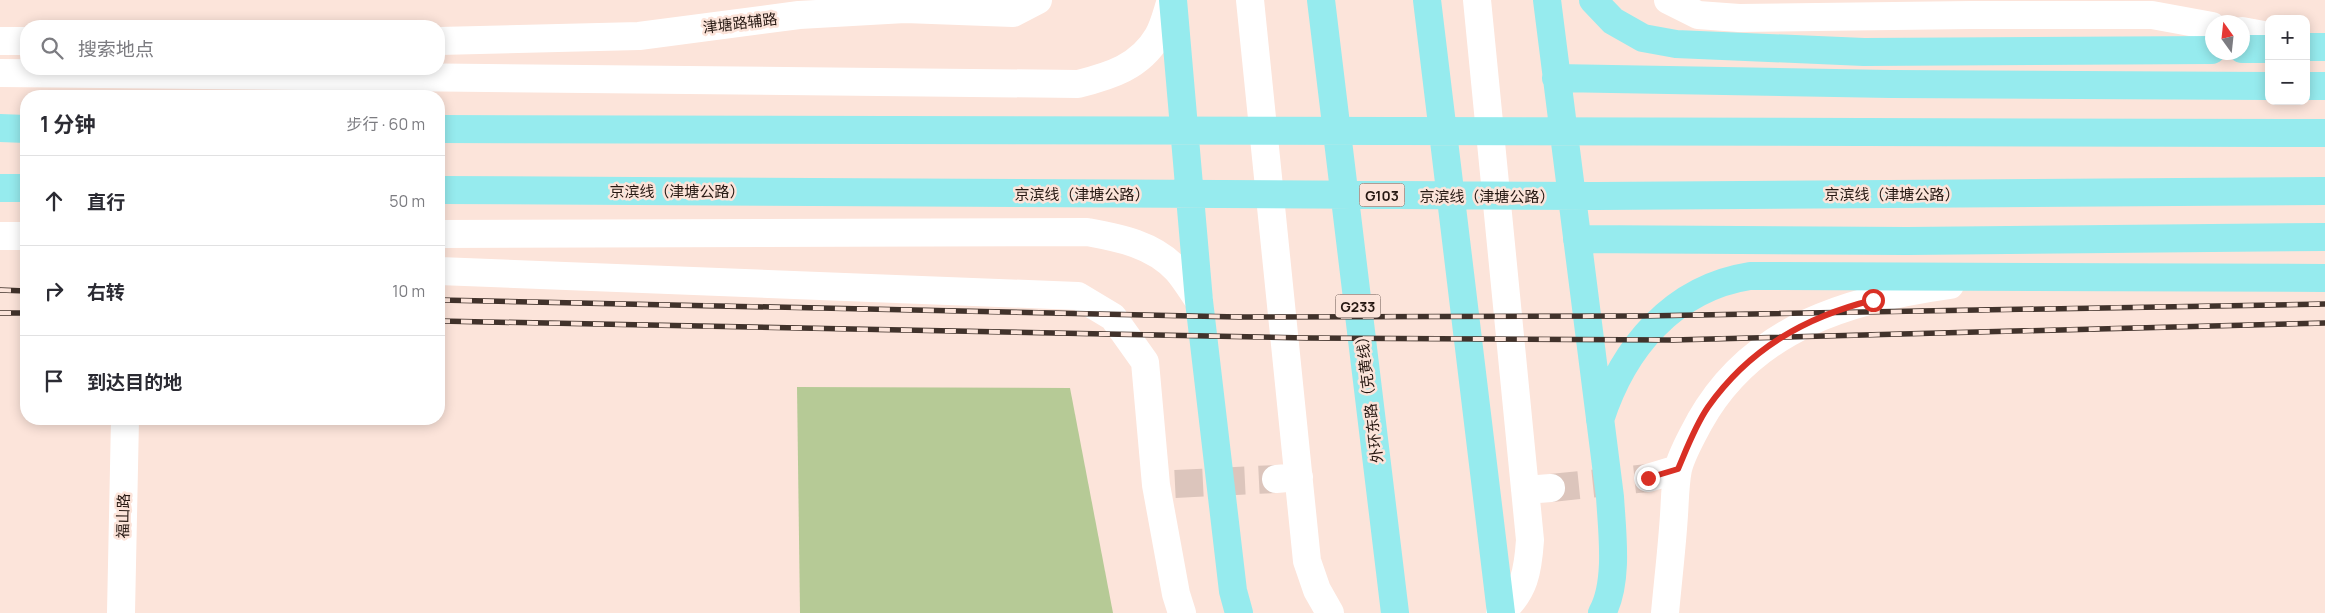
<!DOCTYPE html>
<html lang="zh">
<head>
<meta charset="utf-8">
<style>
	body { margin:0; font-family:Manrope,"Noto Sans SC",sans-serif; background:#f7f7f7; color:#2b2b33 }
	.controls { position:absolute; right:15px; top:15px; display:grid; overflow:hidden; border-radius:10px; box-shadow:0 2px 12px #0003 }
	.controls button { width:45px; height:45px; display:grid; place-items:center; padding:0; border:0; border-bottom:1px solid #e1e1e2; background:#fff; color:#2b2b33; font:25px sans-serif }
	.compass { position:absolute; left:2205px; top:15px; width:45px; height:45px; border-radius:50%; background:#fff; box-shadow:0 2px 12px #0003; rotate:345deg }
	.stop { position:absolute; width:15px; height:15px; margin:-11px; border:4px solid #d93025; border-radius:50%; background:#fff }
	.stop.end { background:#d93025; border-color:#fff; box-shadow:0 1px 5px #0008 }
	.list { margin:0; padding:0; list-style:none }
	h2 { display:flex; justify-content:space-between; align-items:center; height:65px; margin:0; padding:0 20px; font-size:21px }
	h2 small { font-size:16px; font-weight:400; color:#7c7c81 }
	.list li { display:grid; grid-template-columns:32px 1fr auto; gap:15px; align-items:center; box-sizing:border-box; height:90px; padding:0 20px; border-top:1px solid #e1e1e2 }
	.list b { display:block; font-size:19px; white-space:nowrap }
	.list em { font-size:16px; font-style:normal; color:#7c7c81 }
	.icon { flex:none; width:28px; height:28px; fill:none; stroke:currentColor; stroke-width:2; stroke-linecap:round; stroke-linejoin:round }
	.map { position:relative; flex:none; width:2325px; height:613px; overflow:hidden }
	.search { position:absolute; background:#fff; box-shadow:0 2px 12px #0003; left:20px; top:20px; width:425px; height:55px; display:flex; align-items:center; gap:12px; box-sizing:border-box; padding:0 18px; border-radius:20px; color:#7c7c81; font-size:19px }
	.panel { position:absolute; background:#fff; box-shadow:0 2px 12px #0003; left:20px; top:90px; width:425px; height:335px; border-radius:20px }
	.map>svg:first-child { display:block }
	.green { fill:#b6ca96 }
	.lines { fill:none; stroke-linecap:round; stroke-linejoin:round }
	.tertiary-tunnel { stroke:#dcc5bc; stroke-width:28; stroke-dasharray:28 14; stroke-linecap:butt }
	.tertiary { stroke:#fff; stroke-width:28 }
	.trunk { stroke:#96ebee; stroke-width:28 }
	.rail-casing { stroke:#41322b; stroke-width:5.5 }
	.rail { stroke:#fce4da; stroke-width:4; stroke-dasharray:11; stroke-linecap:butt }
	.route { stroke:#d93025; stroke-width:6 }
	.labels { text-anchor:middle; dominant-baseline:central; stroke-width:5; stroke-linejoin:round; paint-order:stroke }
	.shield { fill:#fce4da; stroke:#66554e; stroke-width:1 }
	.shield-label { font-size:14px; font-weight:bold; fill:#261812 }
	.street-label { font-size:15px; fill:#261812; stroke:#fce4da }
</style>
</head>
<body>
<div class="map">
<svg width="2325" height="613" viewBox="0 0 2325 613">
	<rect width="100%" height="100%" fill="#fce4da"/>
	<path class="green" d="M797,387l273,1 43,225h-313z"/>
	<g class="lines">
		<path class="tertiary-tunnel" d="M1175,484l101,-5
			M1551,488l97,-10"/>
		<path class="tertiary" d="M1250,0l57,561 10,29 13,23
			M1477,0l53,540c-2,30 -5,52 -30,73
			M1668,0l30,15 41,3 232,-3h181l60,11
			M2242,31l27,5
			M0,41h26
			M439,41l200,-5 160,-21 106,-6 108,4 25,-13
			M0,73l1078,11c32,-8 62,-17 80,-48 6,-10 9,-24 13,-36
			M439,234l648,-2c32,6 66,12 90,38 8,9 15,21 22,31
			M0,236h26
			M439,271l639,25 35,21 32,45 11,123 20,109 6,19
			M1648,478l30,-9
			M1276,479l23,-2
			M1525,490l26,-2
			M121,613l4,-194
			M1665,613c3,-33 7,-66 9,-98 1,-15 1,-31 4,-46 4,-16 14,-33 22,-48 53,-94 150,-122 250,-136"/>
		<path class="trunk" d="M1173,0l26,301 34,290 6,22
			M1321,0l74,613
			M1427,0l74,613
			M1547,0l63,497c2,34 9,85 -8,116
			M1593,0l20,21 30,17 33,6 188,8 348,-2
			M2306,47h19
			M2242,49h27
			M1556,78l335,6 378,2
			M2306,86h19
			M0,128l26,1
			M439,129l1886,4
			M0,188h26
			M439,190l1157,6 729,-5
			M1577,239l330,2 418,-4
			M1600,420c23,-72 73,-132 150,-144l575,2"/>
		<g class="rail-casing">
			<path id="rail" d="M0,290l26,1
				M439,300l800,17 404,-1 682,-12
				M0,313h26
				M439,321l869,17 365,2 652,-17"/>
		</g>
		<use href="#rail" class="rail"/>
	</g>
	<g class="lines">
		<path class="route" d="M1648,478l30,-9c9,-21 17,-43 30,-62 41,-58 97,-90 165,-107"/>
	</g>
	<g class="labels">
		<g class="shield">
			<rect x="1359.5" y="183.5" width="45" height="23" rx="4"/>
			<rect x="1335.5" y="294.5" width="45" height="23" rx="4"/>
		</g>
		<g class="shield-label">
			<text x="1382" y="195">G103</text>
			<text x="1358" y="306">G233</text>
		</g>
		<g class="street-label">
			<text transform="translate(740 23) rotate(-7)">津塘路辅路</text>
			<text x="677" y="191">京滨线（津塘公路）</text>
			<text x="1082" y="194">京滨线（津塘公路）</text>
			<text x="1892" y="194">京滨线（津塘公路）</text>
			<text x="1487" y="196">京滨线（津塘公路）</text>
			<text transform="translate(1369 396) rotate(-97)">外环东路（克黄线）</text>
			<text transform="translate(123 516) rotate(-89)">福山路</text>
		</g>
	</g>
</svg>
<div class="controls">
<button>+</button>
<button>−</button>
</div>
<svg class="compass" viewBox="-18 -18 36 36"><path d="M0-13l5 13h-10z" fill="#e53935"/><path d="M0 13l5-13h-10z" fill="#7c7c81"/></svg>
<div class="stop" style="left:1873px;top:300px"></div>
<div class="stop end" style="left:1648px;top:478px"></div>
<div class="search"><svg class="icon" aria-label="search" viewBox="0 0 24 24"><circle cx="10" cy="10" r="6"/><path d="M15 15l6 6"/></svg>搜索地点</div>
<section class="panel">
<h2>1 分钟<small>步行 · 60 m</small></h2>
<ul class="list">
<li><svg class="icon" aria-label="ahead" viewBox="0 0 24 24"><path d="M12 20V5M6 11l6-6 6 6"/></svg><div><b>直行</b></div><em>50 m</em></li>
<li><svg class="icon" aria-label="right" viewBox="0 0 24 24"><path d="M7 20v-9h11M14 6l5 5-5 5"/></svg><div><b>右转</b></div><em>10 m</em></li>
<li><svg class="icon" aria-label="arrive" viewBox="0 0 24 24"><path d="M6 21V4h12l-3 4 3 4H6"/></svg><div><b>到达目的地</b></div></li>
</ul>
</section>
</div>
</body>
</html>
